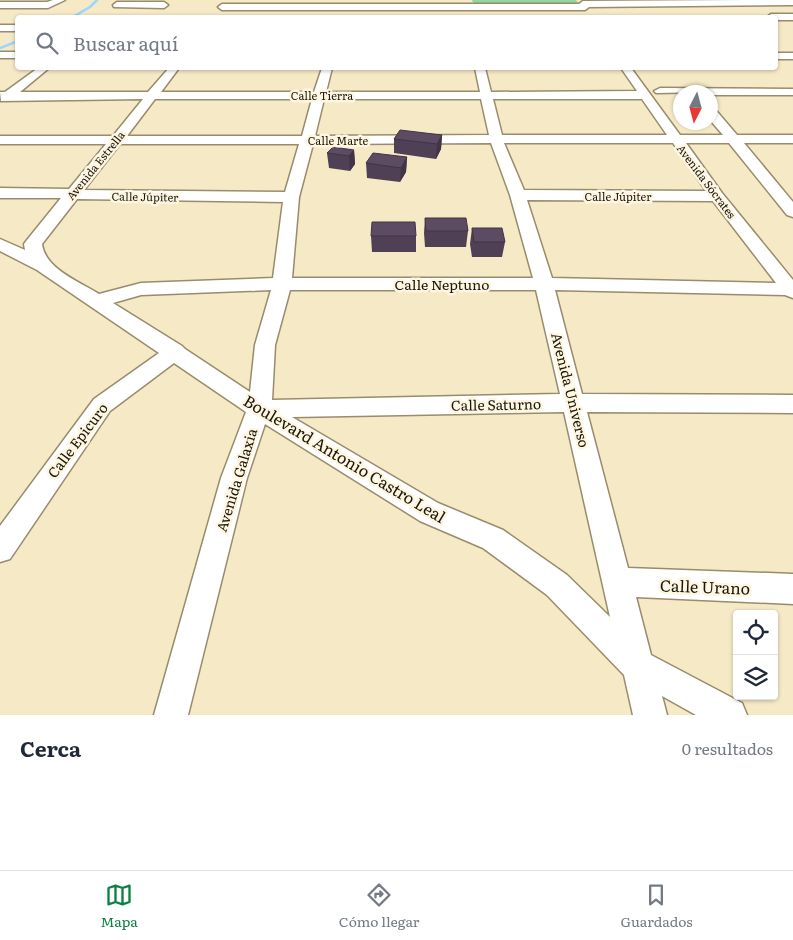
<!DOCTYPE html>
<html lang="es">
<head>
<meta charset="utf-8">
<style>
	body { margin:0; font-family:Literata,serif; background:#f2f2f3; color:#1f2937 }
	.controls { position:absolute; right:15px; bottom:15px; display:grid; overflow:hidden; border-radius:5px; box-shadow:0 1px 4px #0004 }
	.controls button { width:45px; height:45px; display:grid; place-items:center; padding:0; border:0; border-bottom:1px solid #e0e1e3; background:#fff; color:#1f2937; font:25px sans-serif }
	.compass { position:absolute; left:673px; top:85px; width:45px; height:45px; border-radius:50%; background:#fff; box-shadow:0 1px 4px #0004; rotate:186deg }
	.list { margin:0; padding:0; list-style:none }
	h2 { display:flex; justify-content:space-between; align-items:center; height:65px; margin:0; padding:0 20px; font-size:21px }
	h2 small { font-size:16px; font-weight:400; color:#747a83 }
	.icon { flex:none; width:28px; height:28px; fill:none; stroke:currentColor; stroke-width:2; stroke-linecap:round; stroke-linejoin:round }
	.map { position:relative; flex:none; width:793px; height:715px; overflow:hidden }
	.search { position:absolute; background:#fff; box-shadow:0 1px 4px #0004; left:15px; right:15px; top:15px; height:55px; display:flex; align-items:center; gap:12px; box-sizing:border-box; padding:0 18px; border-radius:5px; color:#747a83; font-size:19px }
	.sheet { height:155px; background:#fff }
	nav { display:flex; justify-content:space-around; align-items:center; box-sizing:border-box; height:70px; border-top:1px solid #e0e1e3; background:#fff; font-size:14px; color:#747a83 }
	nav a { display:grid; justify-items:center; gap:2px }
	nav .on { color:#0b8043 }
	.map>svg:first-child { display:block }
	.green { fill:#91d7a1 }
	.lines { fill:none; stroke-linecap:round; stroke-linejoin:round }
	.stream { stroke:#98d7fe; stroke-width:2.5 }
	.minor-casing { stroke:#988c6c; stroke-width:3 }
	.minor { fill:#fff; fill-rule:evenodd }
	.wall { fill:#504055 }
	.shaded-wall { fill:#413445 }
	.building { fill:#5d4a63; stroke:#413445 }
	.labels { text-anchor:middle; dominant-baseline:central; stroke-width:5; stroke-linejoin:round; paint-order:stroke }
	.far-street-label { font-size:11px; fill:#1a1609; stroke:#fef6e1 }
	.street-label { font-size:14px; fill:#1a1609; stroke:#fef6e1 }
	.near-street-label { font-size:16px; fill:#1a1609; stroke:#fef6e1 }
</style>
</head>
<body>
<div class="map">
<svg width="793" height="715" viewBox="0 0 793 715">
	<rect width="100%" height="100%" fill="#f5e9c6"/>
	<path class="green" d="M472,0h104l4,5h-106z"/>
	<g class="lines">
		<path class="stream" d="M71,18l19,-11 7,-7
			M0,48l18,-7"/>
		<g class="minor-casing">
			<path id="minor" d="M53,0h12l-17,8h-48v-6h47z
				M746,0h47v5l-204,2 -4,3h-363l-4,-3 4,-3h357l4,-3z
				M117,2h47l4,3 -4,3 -50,-1 -1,-2z
				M771,14h22v6h-17v-2l-9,-1z
				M0,25h18v6h-18z
				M0,52h18v6h-18z
				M776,53h17v6h-17z
				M38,68h11l-29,24h128l21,-24h10l-18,24h153l8,-24h10l-6,24h154l-5,-24h10l6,24 146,-1 -16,-23h10l49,67h43l-13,-15v-13l4,1 23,27h56v8h-49l49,59v15l-6,-2 -58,-72h-43l36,50 71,87v18l-8,-3 -230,-5 27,104 211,1v18l-206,-1 41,156 165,6v30l-157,-7 15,58 91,48 5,12h-51l-34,-19 5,19h-34l-9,-40 -77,-80 -64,-47 -63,-27 -155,-97 -18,54 -59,237h-34l67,-237 25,-66 -72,-49 -64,48 -100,148 -10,3v-36l94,-127 65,-46 -122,-83 -37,-19v-12l25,11 -1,-6 3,-4 34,-42h-61v-10l69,1 37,-45h-106v-8h113l30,-37 -142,2 -1,-9h5zM155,99h157l-10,37h-175zM324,99h157l8,36 -174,1zM493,99h149l25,36h-165zM491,143l19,52 23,83h-241l7,-81 14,-53zM504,143h169l33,48 -182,-1zM120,144h179l-14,48 -201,-2zM77,199l206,3 -10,76 -132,5 -42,11c-19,-12 -54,-25 -57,-50zM527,200l186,1 63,82 -224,-5zM271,290l-16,55 -5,47 -65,-43 -3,-3 -69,-43 28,-8zM290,290h246l24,104 -288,6 3,-55zM564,412l46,205 -43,-42 -64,-45 -65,-27 -146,-86z
				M660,88l133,1v6h-83v-3l-54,1 -2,-2z"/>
		</g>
		<use href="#minor" class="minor"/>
	</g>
	<path class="wall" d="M442,135l-1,14 -5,10 -42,-6v-14z
		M354,150l1,14 -5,7 -21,-3 -2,-15z
		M407,157l-1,15 -6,10 -33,-4 -1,-15z
		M425,218l43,13 -2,16h-41l-1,-14z
		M472,228l33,14 -3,15h-30l-2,-13z
		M371,236h45v16h-44z"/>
	<path class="shaded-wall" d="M442,135l-1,14 -5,10 1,-15z
		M354,150l1,14 -5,7 -1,-15z
		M407,157l-1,15 -6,10 1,-14z"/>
	<path class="building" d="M400,130l42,5 -5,9 -43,-5z
		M333,147l21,3 -5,6 -22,-3z
		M373,153l34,4 -6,11 -35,-5z
		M425,218h41l2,13h-42z
		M372,222h43l1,14h-45z
		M472,228h30l3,14h-31z"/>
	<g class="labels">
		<g class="far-street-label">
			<text x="322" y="95">Calle Tierra</text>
			<text x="338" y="140">Calle Marte</text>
			<text transform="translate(95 165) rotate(-51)">Avenida Estrella</text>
			<text transform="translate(707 181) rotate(53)">Avenida Sócrates</text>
			<text transform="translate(145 196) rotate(1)">Calle Júpiter</text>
			<text x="618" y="196">Calle Júpiter</text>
		</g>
		<g class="street-label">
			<text x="442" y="284">Calle Neptuno</text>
			<text transform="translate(571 390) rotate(76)">Avenida Universo</text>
			<text transform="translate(496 404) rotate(-1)">Calle Saturno</text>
			<text transform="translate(77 440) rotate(-53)">Calle Epicuro</text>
			<text transform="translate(236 480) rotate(-73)">Avenida Galaxia</text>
		</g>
		<g class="near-street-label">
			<text transform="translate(345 458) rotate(31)">Boulevard Antonio Castro Leal</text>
			<text transform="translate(705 586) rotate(2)">Calle Urano</text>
		</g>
	</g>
</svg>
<div class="controls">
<button><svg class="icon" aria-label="locate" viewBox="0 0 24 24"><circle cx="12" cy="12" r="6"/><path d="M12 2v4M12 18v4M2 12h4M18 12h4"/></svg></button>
<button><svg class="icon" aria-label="layers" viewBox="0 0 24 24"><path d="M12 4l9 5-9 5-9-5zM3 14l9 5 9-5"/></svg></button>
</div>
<svg class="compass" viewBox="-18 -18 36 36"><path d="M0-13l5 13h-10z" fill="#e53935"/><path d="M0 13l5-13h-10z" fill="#747a83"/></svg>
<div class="search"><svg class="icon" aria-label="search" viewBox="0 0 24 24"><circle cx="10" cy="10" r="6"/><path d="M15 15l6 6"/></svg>Buscar aquí</div>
</div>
<section class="sheet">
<h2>Cerca<small>0 resultados</small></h2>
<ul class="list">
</ul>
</section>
<nav>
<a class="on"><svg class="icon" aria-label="map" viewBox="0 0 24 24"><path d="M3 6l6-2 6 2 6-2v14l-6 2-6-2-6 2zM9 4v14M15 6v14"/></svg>Mapa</a>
<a><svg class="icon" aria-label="directions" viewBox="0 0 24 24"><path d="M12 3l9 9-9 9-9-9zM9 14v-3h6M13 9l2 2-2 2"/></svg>Cómo llegar</a>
<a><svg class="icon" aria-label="saved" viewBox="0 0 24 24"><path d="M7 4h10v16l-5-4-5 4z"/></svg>Guardados</a>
</nav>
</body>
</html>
